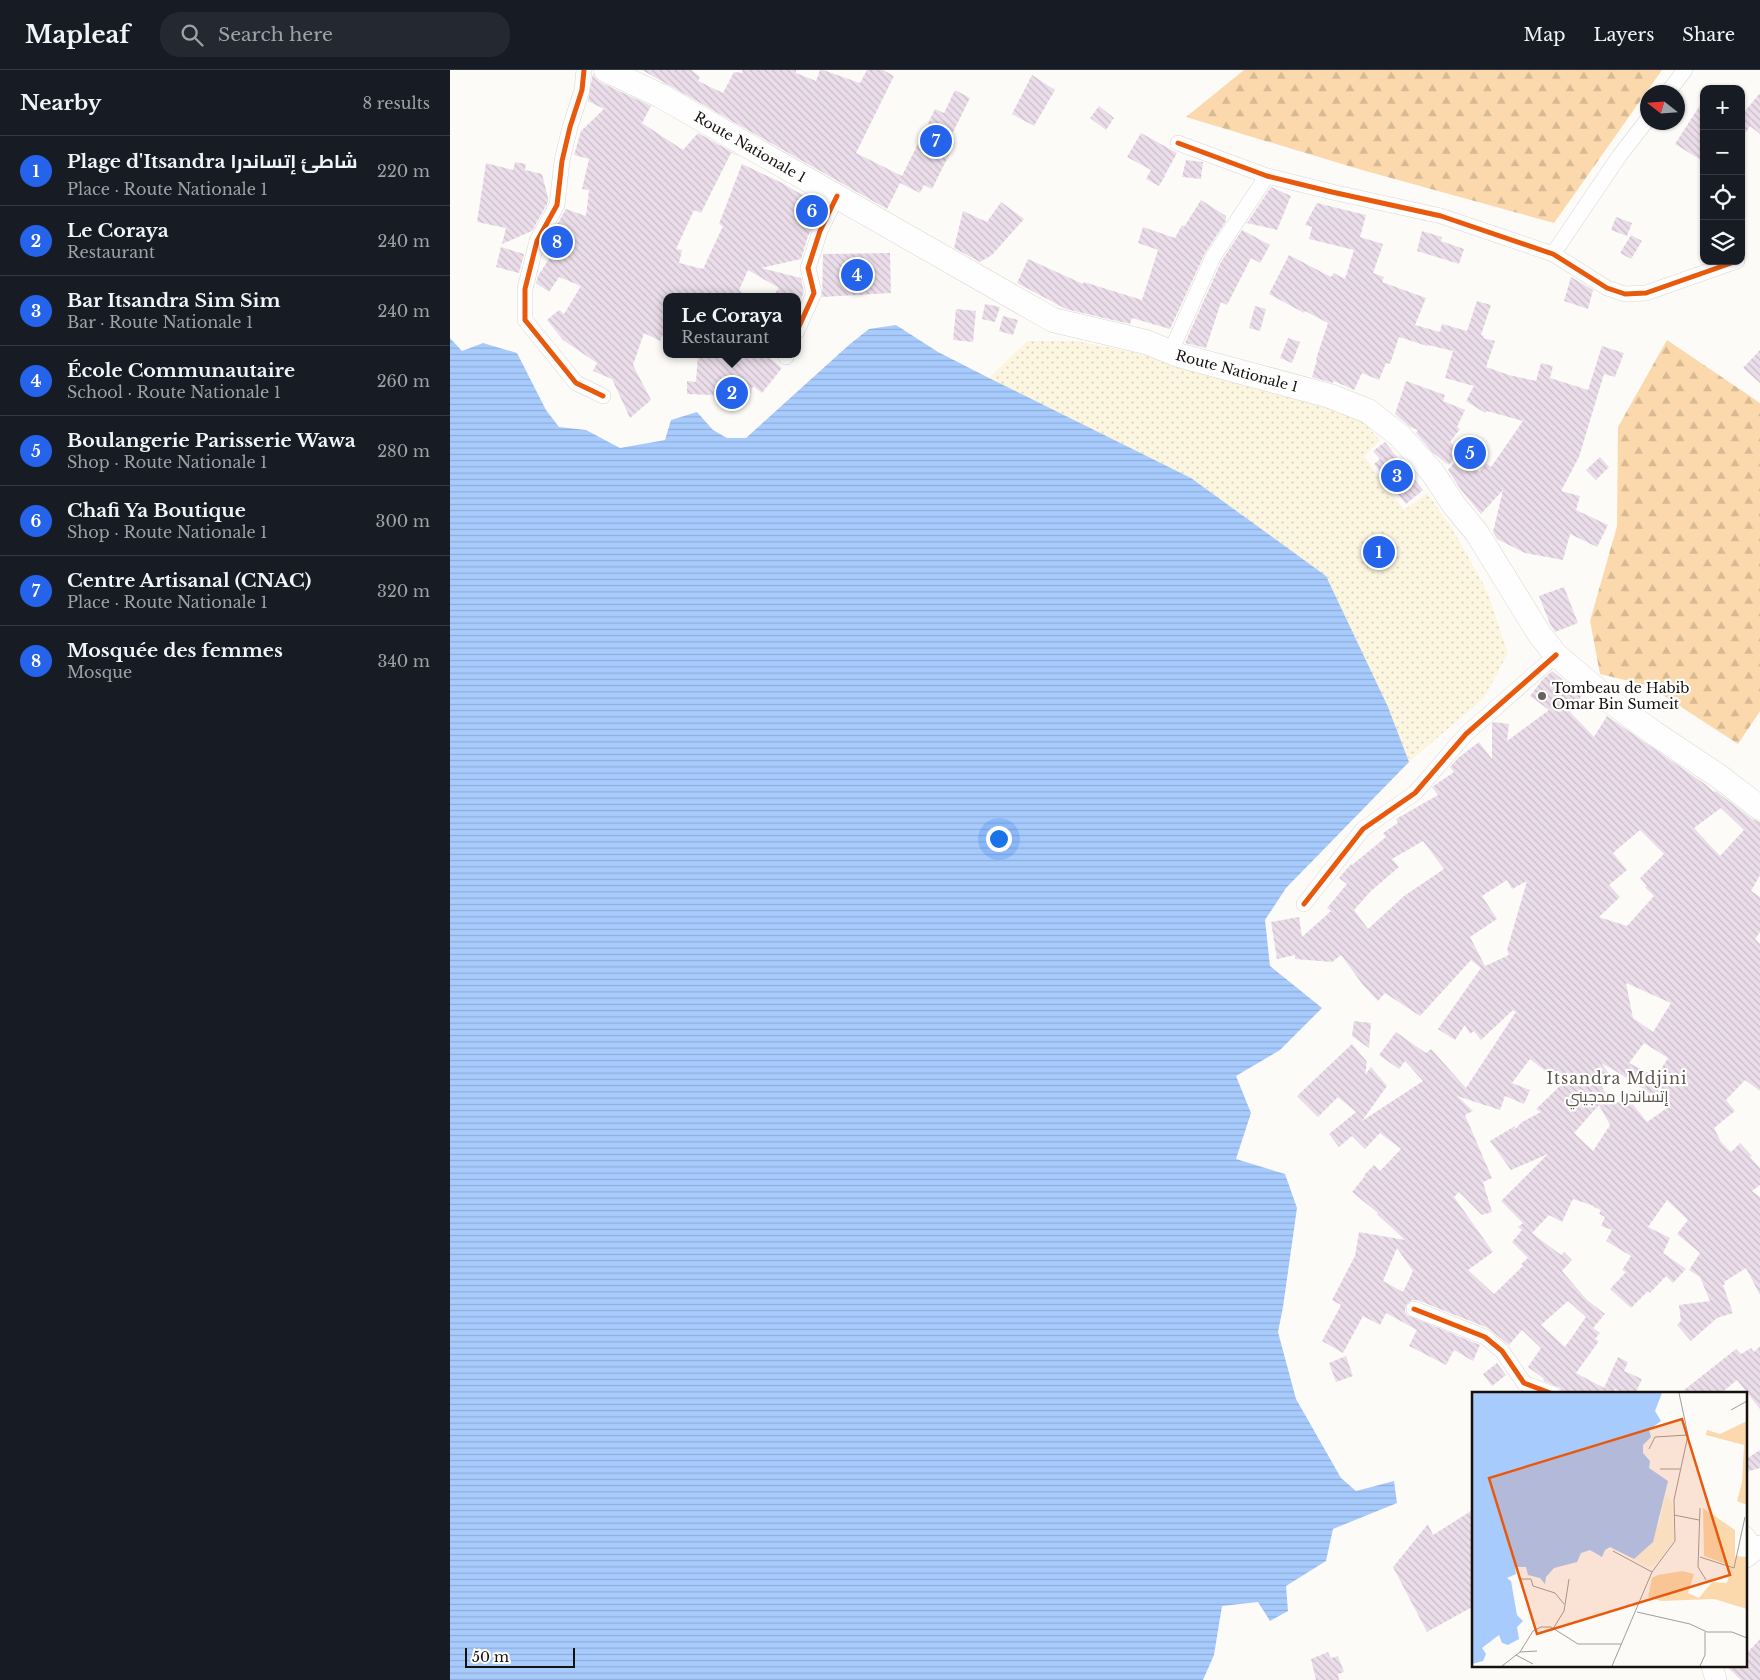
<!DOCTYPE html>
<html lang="en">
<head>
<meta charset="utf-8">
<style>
	body { margin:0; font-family:"Libre Baskerville",Cairo,serif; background:#242831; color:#f1f3f6 }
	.controls { position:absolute; right:15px; top:15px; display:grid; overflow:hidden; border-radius:10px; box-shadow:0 1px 4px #0004 }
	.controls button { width:45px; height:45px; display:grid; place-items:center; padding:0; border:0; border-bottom:1px solid #363941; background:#171b24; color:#f1f3f6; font:25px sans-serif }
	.compass { position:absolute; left:1190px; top:15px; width:45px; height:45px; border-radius:50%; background:#171b24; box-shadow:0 1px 4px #0004; rotate:287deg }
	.scale { position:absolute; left:15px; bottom:12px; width:110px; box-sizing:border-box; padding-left:5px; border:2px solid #15110d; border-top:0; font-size:14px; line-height:18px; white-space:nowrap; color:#15110d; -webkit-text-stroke:4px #fff; paint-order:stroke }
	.you { position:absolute; left:548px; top:768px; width:18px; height:18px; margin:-12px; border:4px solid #fff; border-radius:50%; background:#1a73e8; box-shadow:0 0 0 8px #1a73e833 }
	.badge { display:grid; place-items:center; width:32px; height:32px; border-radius:50%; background:#2563eb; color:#fff; font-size:16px; font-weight:700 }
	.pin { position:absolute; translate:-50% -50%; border:2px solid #fff; box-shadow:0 1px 5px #0006 }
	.popup { position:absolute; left:213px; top:223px; width:138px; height:65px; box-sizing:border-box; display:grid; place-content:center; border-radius:10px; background:#171b24; filter:drop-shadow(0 1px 4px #0005); font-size:16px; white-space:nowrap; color:#9ea1a6 }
	.popup b { font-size:19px; color:#f1f3f6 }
	.popup::after { content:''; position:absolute; left:50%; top:100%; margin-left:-10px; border:10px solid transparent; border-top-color:#171b24 }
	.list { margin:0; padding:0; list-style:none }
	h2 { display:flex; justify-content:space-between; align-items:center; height:65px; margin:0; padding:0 20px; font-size:21px }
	h2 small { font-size:16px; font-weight:400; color:#9ea1a6 }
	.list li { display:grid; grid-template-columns:32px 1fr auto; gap:15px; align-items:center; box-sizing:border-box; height:70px; padding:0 20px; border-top:1px solid #363941 }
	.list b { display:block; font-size:19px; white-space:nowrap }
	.list p { margin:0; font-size:16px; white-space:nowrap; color:#9ea1a6 }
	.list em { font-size:16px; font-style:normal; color:#9ea1a6 }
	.icon { flex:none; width:28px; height:28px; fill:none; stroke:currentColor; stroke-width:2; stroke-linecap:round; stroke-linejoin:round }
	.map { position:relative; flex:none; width:1310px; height:1610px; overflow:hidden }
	header { display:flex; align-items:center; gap:30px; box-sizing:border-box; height:70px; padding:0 25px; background:#171b24; border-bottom:1px solid #363941 }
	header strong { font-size:24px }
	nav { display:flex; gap:28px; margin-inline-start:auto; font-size:18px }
	.search { width:350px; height:45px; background:#242831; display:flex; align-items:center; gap:12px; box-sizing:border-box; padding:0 18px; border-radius:20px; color:#9ea1a6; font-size:19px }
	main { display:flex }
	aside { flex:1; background:#171b24 }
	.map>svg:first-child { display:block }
	.forest { fill:url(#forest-firs) }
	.sand { fill:url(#sand-dots) }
	.water { fill:url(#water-rules) }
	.building { fill:url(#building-back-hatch); fill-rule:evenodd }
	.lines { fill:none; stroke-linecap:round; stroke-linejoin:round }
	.street-casing { stroke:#d9d7d3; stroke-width:16 }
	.secondary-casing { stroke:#d9d7d3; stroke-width:22 }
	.primary-casing { stroke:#d9d7d3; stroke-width:25 }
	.street { stroke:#fffefe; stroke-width:15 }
	.secondary { stroke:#fffefe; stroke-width:21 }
	.primary { stroke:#fffefe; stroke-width:24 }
	.cycleway-casing { stroke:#fff; stroke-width:8 }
	.cycleway { stroke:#e8590c; stroke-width:5 }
	.poi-dot { fill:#66635f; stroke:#fff; stroke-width:2 }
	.labels { text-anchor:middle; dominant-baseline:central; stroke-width:4.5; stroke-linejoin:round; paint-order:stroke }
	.street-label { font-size:14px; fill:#15110d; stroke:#fff }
	.poi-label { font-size:14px; fill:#15110d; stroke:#fff; text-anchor:start }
	.quarter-label { font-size:16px; letter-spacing:1px; fill:#5f564c; stroke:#fff }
	.inset-road { fill:none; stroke:#a09d9a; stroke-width:1 }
	.view { fill:#e8590c; fill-opacity:0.15; stroke:#e8590c; stroke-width:2.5 }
	.inset-edge { fill:none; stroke:#15110d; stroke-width:2.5 }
</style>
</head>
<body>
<header>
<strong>Mapleaf</strong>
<div class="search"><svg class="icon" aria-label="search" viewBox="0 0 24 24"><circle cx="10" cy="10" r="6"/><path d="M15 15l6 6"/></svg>Search here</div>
<nav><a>Map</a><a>Layers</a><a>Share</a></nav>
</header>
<main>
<aside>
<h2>Nearby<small>8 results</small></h2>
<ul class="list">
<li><span class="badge">1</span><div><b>Plage d'Itsandra شاطئ إتساندرا</b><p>Place · Route Nationale 1</p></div><em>220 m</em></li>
<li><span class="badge">2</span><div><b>Le Coraya</b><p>Restaurant</p></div><em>240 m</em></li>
<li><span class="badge">3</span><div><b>Bar Itsandra Sim Sim</b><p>Bar · Route Nationale 1</p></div><em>240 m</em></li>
<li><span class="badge">4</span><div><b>École Communautaire</b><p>School · Route Nationale 1</p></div><em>260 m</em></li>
<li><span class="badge">5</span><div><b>Boulangerie Parisserie Wawa</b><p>Shop · Route Nationale 1</p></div><em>280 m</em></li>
<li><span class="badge">6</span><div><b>Chafi Ya Boutique</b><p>Shop · Route Nationale 1</p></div><em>300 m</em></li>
<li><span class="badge">7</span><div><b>Centre Artisanal (CNAC)</b><p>Place · Route Nationale 1</p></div><em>320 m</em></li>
<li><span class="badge">8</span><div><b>Mosquée des femmes</b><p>Mosque</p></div><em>340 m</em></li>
</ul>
</aside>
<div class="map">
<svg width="1310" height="1610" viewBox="0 0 1310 1610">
	<defs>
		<pattern id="forest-firs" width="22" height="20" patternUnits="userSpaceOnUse" patternTransform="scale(1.25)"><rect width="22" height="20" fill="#fcd9ad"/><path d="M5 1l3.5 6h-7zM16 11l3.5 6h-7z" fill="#d7b994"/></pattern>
		<pattern id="sand-dots" width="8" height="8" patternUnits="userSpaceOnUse" patternTransform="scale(1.25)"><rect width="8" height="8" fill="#fcf6e0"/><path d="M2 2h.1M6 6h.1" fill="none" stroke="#d7d2bf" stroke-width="1.8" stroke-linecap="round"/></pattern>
		<pattern id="water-rules" width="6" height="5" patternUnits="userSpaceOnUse" patternTransform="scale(1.25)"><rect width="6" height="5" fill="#a8cbfd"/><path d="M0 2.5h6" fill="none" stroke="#90add8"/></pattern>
		<pattern id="building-back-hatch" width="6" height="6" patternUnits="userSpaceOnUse" patternTransform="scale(1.25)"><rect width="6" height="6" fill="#ebdeea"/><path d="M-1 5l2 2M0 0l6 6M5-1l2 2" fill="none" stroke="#c9bdc8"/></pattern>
	</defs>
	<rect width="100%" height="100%" fill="#fdfbf8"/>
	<path class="forest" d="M794,0h418l-108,153 -192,-53 -176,-53z
		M1217,270l93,63v308l-22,33 -89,-58 -49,-12 -10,-53 27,-95 1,-99z"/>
	<path class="sand" d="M577,271h48l53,10 100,24 130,40 22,26 -16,15 40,54 23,-17 25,35 35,63 21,62 -24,45 -75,64 -21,-55 -197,-229 -202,-100z"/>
	<path class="water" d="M446,255l42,27 51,26 202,100 135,98 62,131 21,55 -123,126 -21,32 5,46 52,42 -42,42 -44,26 15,37 -15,46 49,15 12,34 -14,99 -5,25 18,67 45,79 15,13 38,-10 3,22 -64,26 -7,32 -40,25 2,25 -18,10 -12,-19 -36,4 -8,49 -11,25h-753v-1342l12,13 21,-8 34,10 29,57 13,17 27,3 34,18 45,-8 6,-20 26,-8 16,18 14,8h19l104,-94 19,-15z"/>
	<path class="building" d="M192,0h49l9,7 -2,4 25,12 11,-21 9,1 -1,-3h54v3l20,8 4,-11h3l37,13 7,-13h16l11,6 -38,77 46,23 33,-67 9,4 11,-23 15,8 -21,42 6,3 -23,46 -8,-4 -4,8 -20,-10 -13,26z
		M143,3l2,5 5,4 51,24 -9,17 41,27 15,-17 41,23 -8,-3 -30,60 -7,-3 -18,39 6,1 -3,13 24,6 20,-43 -4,-2 23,-60 38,18 42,24 -14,30 -7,23 -40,9 40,10 3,14 -3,6 -4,1v-2h-25l7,-9 -31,-18 -9,20 7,7h-79v28l-7,16 -16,-8 -11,32 18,35 -21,18 -18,-39 -19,-8 4,-8 -34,-23 -16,-20 12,-10 5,4 17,-28 -22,-9 -10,15 -13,-9 2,-7 16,-25 -9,-4 1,-3 20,-35 20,7 3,-26 -7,-1 7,-30 -15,-4 7,-24 23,-22 -16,-8z
		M582,5l23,15 -21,36 -22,-12z
		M1310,23v41l-10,-8 -9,13v-23z
		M1254,29v63l-29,-18z
		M649,36l15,12 -8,12 -16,-12z
		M691,63l36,20 -12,22 -3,-1 3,2 -6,10 -13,-7 5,-9 -24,-13z
		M736,90l17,2 -2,17 -19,-2z
		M65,92l11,2 -1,6 17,4 6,24v4l-16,29 -30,13 4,-16 -29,-6 9,-59 27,7z
		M821,117l20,9 -14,34 -30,-7z
		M751,130l25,16v5l-21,32 -35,76 -38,-11 -2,6 -64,-15 -49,-26 11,-24 55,25 1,-2 58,18 16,-50 -20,-7 5,-16 32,11 7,-13 2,2z
		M551,132l23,17 -32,36 -12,7 -26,-14 9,-37 24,11z
		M867,133l49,12 -6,22 23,7 -10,29 11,4 -2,5 44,16 -11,27 25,7 2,-8 25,7 10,-30 14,4 -10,30 3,1 -1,2 12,3 -9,26 23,8 27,6 5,-18 12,3 -3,12 38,12 14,-44 22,7 -9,24 -11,-3 -25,83 -18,34 19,5 -4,14 32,15 -11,22 -27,-13 -7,26 -38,-7 -28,-14 -4,-7 10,-42 -22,24 -20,-24 -13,-20 9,-11 23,13 6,-9 5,4 32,-46 -36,-10 -2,2 -19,-12 8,-15 -29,-8 8,-27 -25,-6 -1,1 -28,-9 -9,27 -4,-1 -7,17 -17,-7 -8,17 -20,-9 -1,2 -21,-6 5,-17 -1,-1 12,-36 -23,-12 -1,2 -35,-19 20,-39 42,22 3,-4 11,6 9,-29 -45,-11 3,-12 -7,-2z
		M1166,147l16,6 -5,13 -16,-6z
		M792,160l28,15 -10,18 -9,-5 -24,47 -6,-3 -15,46 -21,-5 36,-81z
		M972,161l20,6 -1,4 23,8 -5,15 -42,-13z
		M1181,165l11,6 -11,18 -11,-6z
		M51,177l23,7 -5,19 -23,-6z
		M440,183l1,40 -69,4 1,-43z
		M1121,207l22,13 -5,19 -24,-8z
		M535,234l15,3 -5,15 -13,-3z
		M805,236l11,3 -6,22 -11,-3z
		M506,239l20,2 -3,31 -20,-2z
		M553,246l15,4 -5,15 -14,-4z
		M838,268l12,4 -8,21 -12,-5z
		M1310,280v33l-17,-15z
		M248,284h66l18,14 -20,25 -9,-7 -6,17 -4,4 -9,4 -5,-1 -9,-5 -7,-10 -26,-1v-13l9,1z
		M956,311l39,14 -2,6 22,9 -8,17 3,2 -10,13 10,9 -11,14 -16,-12 -17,-20 2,-3 -8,-3 -15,-13z
		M935,372l38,48 -17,14 -32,-40 6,-5 -7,-8z
		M1150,387l9,10 -13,13 -10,-10z
		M1114,517l14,36 -23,9 -5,-8 -11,-28z
		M1102,601l30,24 -12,17 24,25 13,-21 98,68 9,8 2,-1 36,28 8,3v53l-9,16 9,6v35l-5,7 5,5v147l-15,-11 -19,20 9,11 -21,17 7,14 10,10 9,-9 12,13 -2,1 10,11v17l-8,6 8,6v98l-14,-27 -22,14 1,2 -2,1 10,28 -16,5 -26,23 -14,-16 4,-4 -2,-16 31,-4 -10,-24 -11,-7 11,-17 -23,-19 11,-14 -21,-20 -19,27 22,11 -7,15 23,16 -13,14 -7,-7 -16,17 -2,-2 -17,17 -21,-19 16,-17 -4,-2 9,-14 -25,-15 6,-11 -11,-4 4,-9 -6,-3 2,-4 -7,-3v-1l-21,-7 -11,23 -13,-7 -17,18 29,22 3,-3 8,8 -10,11 25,29 18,14 -12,14 7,5 -5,6 4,2 -23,32 28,15 14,-31 10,5 -4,9 18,8 -7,15h-10l-10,-5 -2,4 -3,-2 5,3h-53l-2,-6 -16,-7 -1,-3 -15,-11 13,-19 -19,-18 -13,15 -21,-17 -71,-28h-5l-6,5 -1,6 2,4 73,30 -7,16 -19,-11 -8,15 -37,-19 8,-16 -31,-17 -6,12 -17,-9 -20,37 -21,-12 19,-36 -9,-5 23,-44 4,-24 46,8 -28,-26 1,-1 -26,-21 13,-16 -1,-1 10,-10 6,6 21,-22 -21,-16 -15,16 -13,-13 -13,11 -10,-13 27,-22 -18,-15 -20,20 -21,-21 55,-52 15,18 -2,13 6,-8 16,19 -25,35 61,-40 -18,-20 -6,8 -20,-14 17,-23 30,21 5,-4 35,39 50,-76 -3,-2 -32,30 -7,-9 -4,3 -5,-9 -10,15 -17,-11 43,-61 -10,-8 -51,56 -35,-23 -7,8 -15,-16 -22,-30 -9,7 -37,-3v-4l-18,4 -6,-37 28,-5 3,20 29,-26 -4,-3 20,-24 -8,-6 12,-14 1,1 34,-28 -3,-4 15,-10 -2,-4 42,-24 -6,-8 22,-15 -4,-5 8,-9 21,-16 13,17v-36l2,-1 15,2 -2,17 42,-31 -19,-14 13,-17zM1271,738l23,22 -24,26 -26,-28zM1190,760l24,24 -24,24 7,8 -2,1 9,9 -27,30 -28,-9 21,-20 -11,-12 18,-15 -14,-17zM973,771l21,28 -40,27 -36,33 -14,-19 17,-19 28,-24 -7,-8zM1057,810l5,9 15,-8 -20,69 2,5 -24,11 -15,-29 27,-18 -15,-23zM1176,913l45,20 -18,29 -20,-14zM1194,973l24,15 -12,19 -27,-14zM1080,989l32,25 -26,25 5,3 -19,10 -8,8 1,-4 -25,15 21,29 37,-16 -47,47 22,22 -5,4 4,3 -10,12 16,16 -7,6 2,2 -29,28 -26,-24 25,-18 -39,-55 5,-5 23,23 10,-3 -9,-30 9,-4 -27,-63 8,-4 -16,-15 43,14 5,-14 19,8 6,-14 -18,-7zM1151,993l13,7 56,36 -23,16 -20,-25 -14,8 -11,-18 8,-12zM1149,1035l11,20 -17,26 -19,-18zM947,1178l16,23 -10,21 -20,-11zM1118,1231l18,16 -21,30 -24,-22z
		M904,951l17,2 -2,25 -17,-12z
		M1310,1276v63l-23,-29 -17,14h-41l57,-45 5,5 10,-6 3,4z
		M896,1286l7,20 -17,6 -7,-19z
		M1047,1293l9,12 -14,11 -9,-12z
		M1310,1380v18l-14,4v-13z
		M1024,1439v97l-47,26 -34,-65 35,-43 5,11z
		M1310,1569v41h-19l-15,-14h20v-12z
		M878,1582l3,6 7,-2 6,16 -6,2 1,6h-23l-5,-21z"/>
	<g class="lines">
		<g class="street-casing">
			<path id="street" d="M134,0l-2,20 -12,37 -8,34 -5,44 -20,36 -12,48v31l51,63 27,13
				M1218,22l17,-22
				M728,73l89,33 65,16 109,24 112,38 54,34 18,6 21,-1 91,-32
				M1103,184l67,-99 28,-36
				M347,261l17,-38 -6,-25 12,-37 17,-35
				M720,283l43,-96 54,-81
				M336,287l1,-3
				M854,834l59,-75 52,-36 51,-59 90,-79
				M964,1239l71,28 17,14 22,32 29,11
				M1296,1464l11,14"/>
		</g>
		<g class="secondary-casing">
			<path id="secondary" d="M1296,1487l14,-11
				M1262,1596l4,14"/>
		</g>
		<g class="primary-casing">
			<path id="primary" d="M156,0l55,26 392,224 93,22 32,13 152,41 38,15 32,25 33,37 21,32 23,28 63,102 16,20 54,46 44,32 66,44 40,31"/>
		</g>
		<use href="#street" class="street"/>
		<use href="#secondary" class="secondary"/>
		<use href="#primary" class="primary"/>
		<g class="cycleway-casing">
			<path id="cycleway" d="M134,0l-2,20 -12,37 -8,34 -5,44 -20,36 -12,48v31l51,63 27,13
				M728,73l89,33 65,16 109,24 112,38 54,34 18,6 21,-1 91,-32
				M347,261l17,-38 -6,-25 12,-37 17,-35
				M854,834l59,-75 52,-36 51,-59 90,-79
				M964,1239l71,28 17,14 22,32 29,11"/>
		</g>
		<use href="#cycleway" class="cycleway"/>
	</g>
	<circle class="poi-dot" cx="1092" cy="626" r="5"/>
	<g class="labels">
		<g class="street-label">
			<text transform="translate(300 77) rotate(30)">Route Nationale 1</text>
			<text transform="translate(787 301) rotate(15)">Route Nationale 1</text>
		</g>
		<g class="poi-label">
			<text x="1102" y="618">Tombeau de Habib<tspan x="1102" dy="16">Omar Bin Sumeit</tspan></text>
		</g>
		<g class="quarter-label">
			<text x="1167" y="1008">Itsandra Mdjini<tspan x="1167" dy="18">إتساندرا مدجيني</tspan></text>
		</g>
	</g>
	<g transform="translate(1022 1322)">
		<rect width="275" height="275" fill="#fdfbf8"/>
		<path d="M275,29v84l-10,-4 5,-19 2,-37 -38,-10 1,-5 13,4zM231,116l32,22v26l12,1v52l-33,-10 -53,2 -13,-4 4,-19 6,-3 24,-4 12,3 -6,19 11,5 13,-16 15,1 3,-11 -4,-8 -22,-8z" fill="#fcd9ad"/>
		<path d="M193,102l7,9 2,37 -16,22 -7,5 -6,-2 -11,-6 26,-37z" fill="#fcf6e0"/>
		<path d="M0,1h190l-7,18 6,10 -12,9 2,7 -8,8v8l7,8 -1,7 19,13 -15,61 -19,17 -24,-12 -5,3 -3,7 -12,-7 -9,3 -4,9 -23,6 -8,9 -1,7 -5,-6 -12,-3 -2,-8h-11l1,7 -9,4 4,3 6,34 6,6 -6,6 2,12 -11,6 -6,-2 -3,-8 -17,13 4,6 -3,7 -11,3z" fill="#a8cbfd"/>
		<path class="inset-road" d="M259,18l16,-9M177,57l6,-12 33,-2M188,77h20M228,116l-2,59 8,13M202,123l25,5M141,159l39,21M228,165l34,11 11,-51M49,187h10l2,7 22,7 9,11M165,220l53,12 17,8h25l15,6M81,237l11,-18 5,-32M48,260l17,-1M44,263l17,9M30,274l18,-14 13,-21 8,-4h10l27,17h43M140,274l40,-94 23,-31 -1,-41 14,-65 -9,-42M228,274l5,-11v-23"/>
		<path class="view" d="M210,27l48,156 -193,59 -48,-156z"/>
		<rect width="275" height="275" class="inset-edge"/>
	</g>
</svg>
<div class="controls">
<button>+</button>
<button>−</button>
<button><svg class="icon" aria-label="locate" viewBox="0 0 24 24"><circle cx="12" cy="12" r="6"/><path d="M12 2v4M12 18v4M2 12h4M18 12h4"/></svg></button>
<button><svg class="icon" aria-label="layers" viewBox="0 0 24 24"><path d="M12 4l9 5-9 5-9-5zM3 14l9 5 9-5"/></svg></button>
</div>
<svg class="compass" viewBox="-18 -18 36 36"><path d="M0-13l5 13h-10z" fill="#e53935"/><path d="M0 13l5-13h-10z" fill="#9ea1a6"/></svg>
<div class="scale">50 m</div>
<div class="you"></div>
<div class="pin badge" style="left:929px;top:482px">1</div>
<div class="pin badge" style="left:282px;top:323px">2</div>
<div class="popup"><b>Le Coraya</b>Restaurant</div>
<div class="pin badge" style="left:947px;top:406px">3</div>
<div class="pin badge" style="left:407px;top:205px">4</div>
<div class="pin badge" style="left:1020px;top:383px">5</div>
<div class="pin badge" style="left:362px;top:141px">6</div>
<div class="pin badge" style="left:486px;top:71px">7</div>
<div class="pin badge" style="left:107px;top:172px">8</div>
</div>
</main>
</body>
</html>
